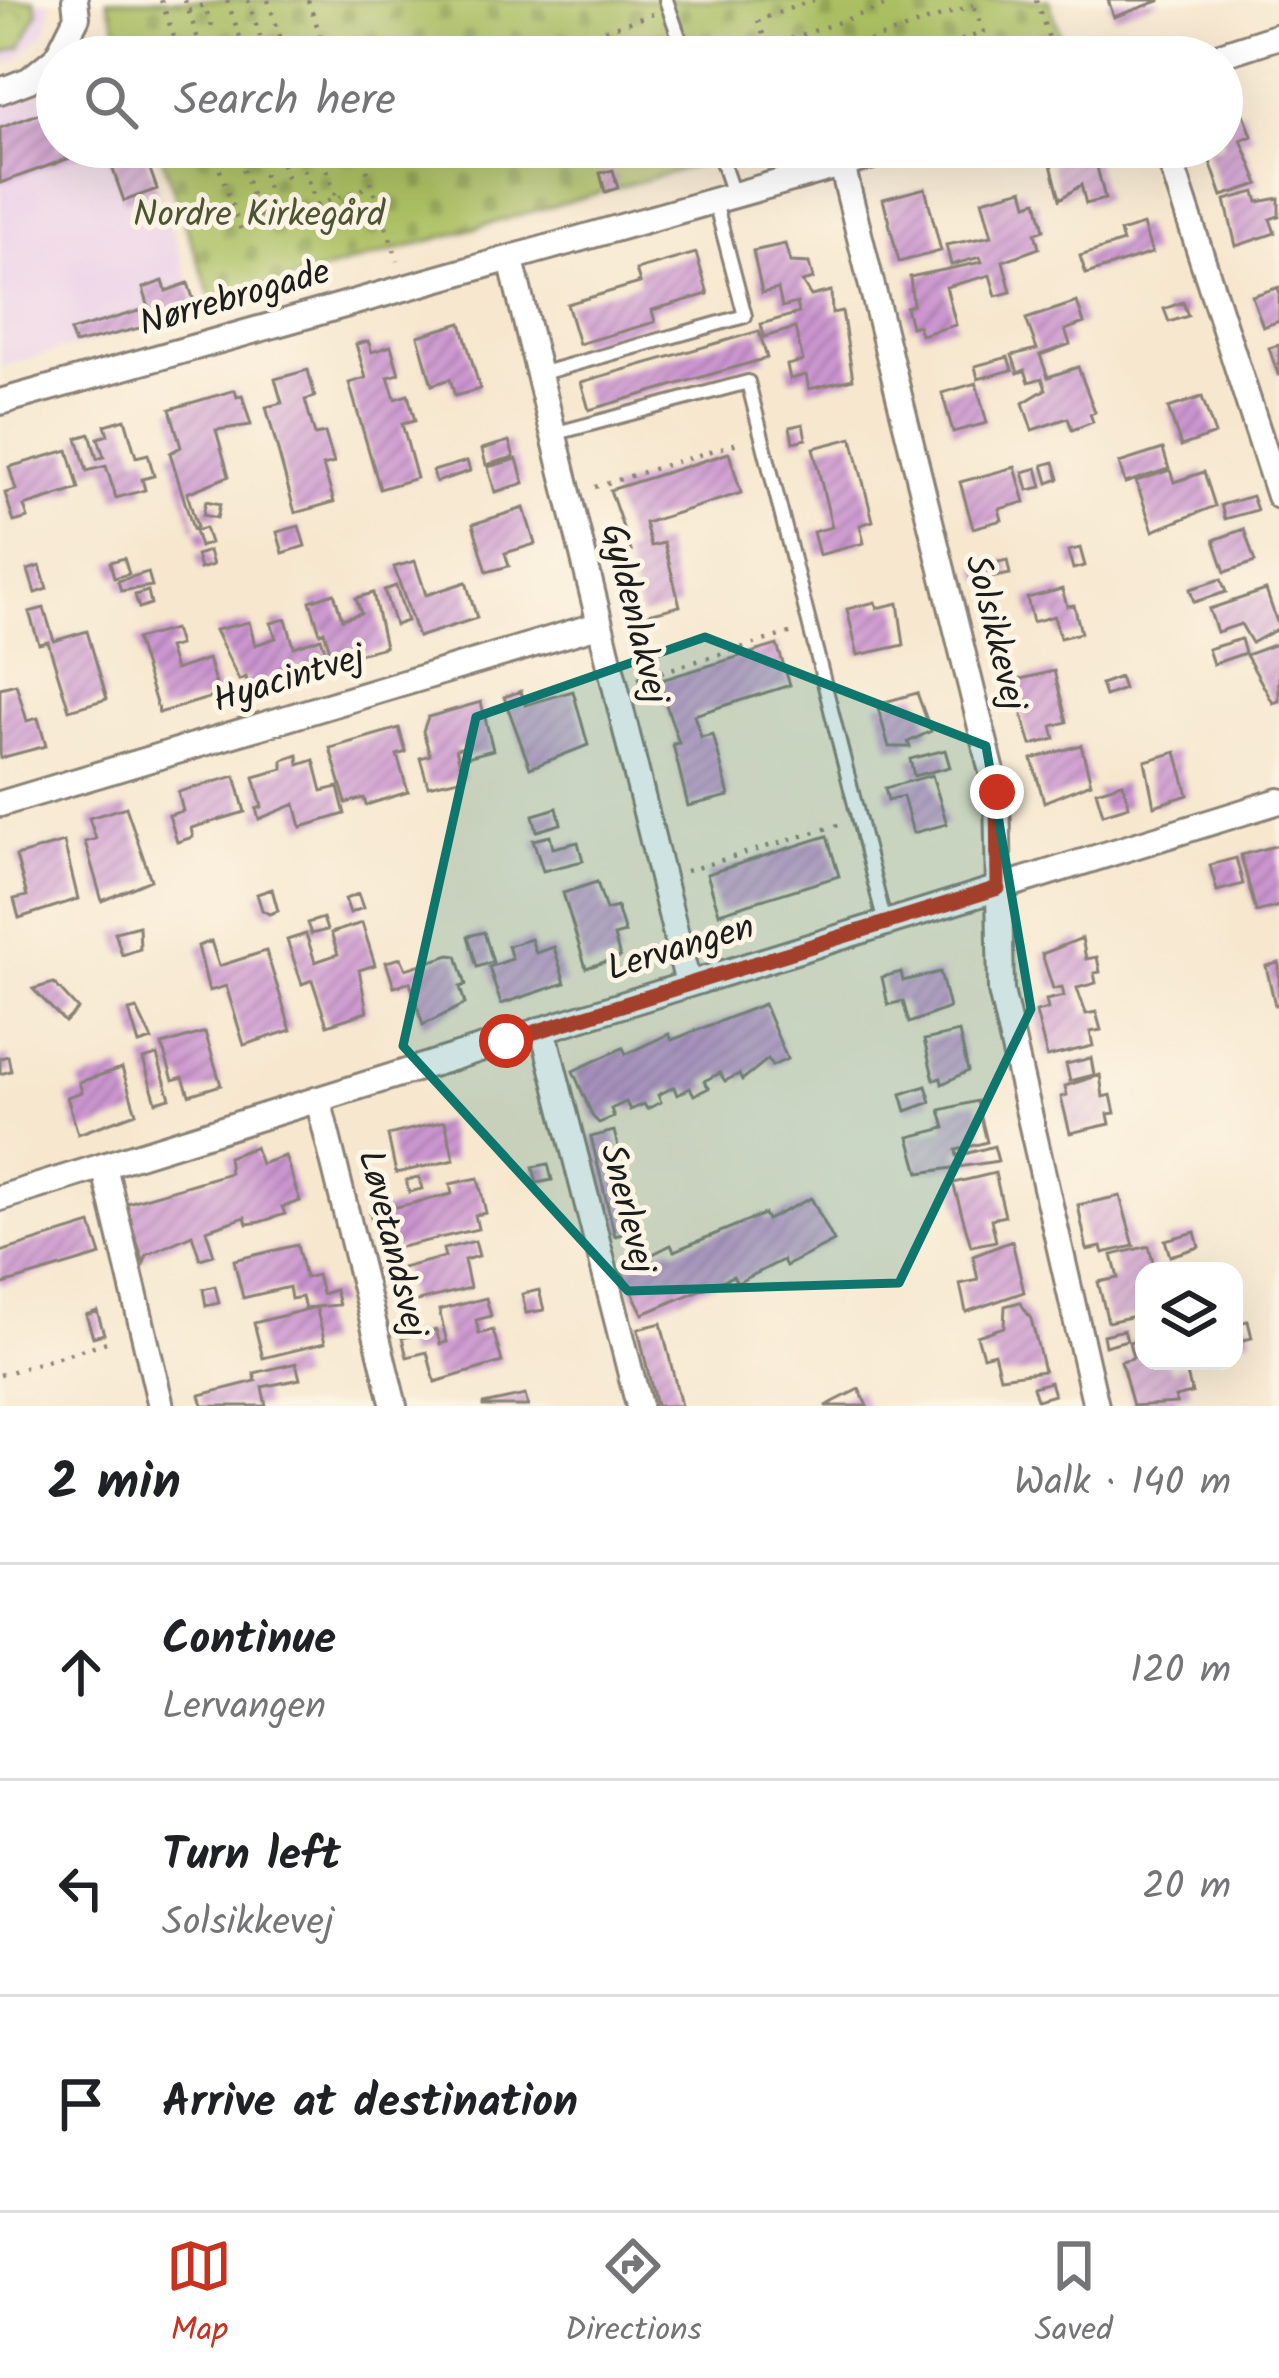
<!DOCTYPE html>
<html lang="en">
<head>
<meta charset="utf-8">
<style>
	body { margin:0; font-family:Kalam,sans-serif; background:#f6f6f6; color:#202124 }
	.controls { position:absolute; right:36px; bottom:36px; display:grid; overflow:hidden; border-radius:24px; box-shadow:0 12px 48px #0002 }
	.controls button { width:108px; height:108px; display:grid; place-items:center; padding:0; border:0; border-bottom:3px solid #e0e0e0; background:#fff; color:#202124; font:60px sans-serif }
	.stop { position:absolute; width:36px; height:36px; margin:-27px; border:9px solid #c8321e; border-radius:50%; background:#fff }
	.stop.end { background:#c8321e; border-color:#fff; box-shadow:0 3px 12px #0008 }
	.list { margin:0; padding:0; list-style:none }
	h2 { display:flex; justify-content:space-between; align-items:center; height:156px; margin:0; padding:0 48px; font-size:51px }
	h2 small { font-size:39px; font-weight:400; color:#757577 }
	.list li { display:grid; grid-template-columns:78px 1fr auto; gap:36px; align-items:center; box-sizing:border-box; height:216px; padding:0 48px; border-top:3px solid #e0e0e0 }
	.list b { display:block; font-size:45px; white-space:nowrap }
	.list p { margin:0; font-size:39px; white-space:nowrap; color:#757577 }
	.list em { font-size:39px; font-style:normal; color:#757577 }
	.icon { flex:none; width:66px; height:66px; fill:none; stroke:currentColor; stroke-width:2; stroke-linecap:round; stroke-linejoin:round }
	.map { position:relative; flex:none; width:1279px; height:1406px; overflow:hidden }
	.search { position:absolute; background:#fff; box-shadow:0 12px 48px #0002; left:36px; right:36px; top:36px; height:132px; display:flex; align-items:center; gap:30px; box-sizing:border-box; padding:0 42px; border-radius:66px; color:#757577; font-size:45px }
	.sheet { height:804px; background:#fff }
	nav { display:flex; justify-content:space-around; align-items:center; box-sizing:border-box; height:168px; border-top:3px solid #e0e0e0; background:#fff; font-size:33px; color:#757577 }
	nav a { display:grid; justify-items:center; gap:6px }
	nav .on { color:#c8321e }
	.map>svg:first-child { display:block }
	.built { fill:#ecd1ea }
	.cemetery { fill:url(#cemetery-stones); stroke:#646e40; stroke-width:3 }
	.park { fill:url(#park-crowns); stroke:#646e40; stroke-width:3 }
	.building { fill:url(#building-hatch) }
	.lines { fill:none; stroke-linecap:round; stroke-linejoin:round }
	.lane-casing { stroke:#8a8276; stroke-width:18 }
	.street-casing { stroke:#8a8276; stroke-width:30 }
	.path { stroke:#8a8276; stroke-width:4.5; stroke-dasharray:3 9; stroke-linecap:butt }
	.lane { stroke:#fff; stroke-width:12 }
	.street { stroke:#fff; stroke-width:24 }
	.route { stroke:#c8321e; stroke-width:15 }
	.marked { fill:#0f766e; fill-opacity:0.2; stroke:#0f766e; stroke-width:9; stroke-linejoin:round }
	.labels { text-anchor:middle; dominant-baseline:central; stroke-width:10; stroke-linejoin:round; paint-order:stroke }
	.park-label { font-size:36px; fill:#4e5535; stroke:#fcf5e5 }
	.street-label { font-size:36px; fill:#1c1c1c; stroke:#fcf5e5 }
</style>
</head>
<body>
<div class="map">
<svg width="1279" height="1406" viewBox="0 0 1279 1406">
	<defs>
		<pattern id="cemetery-stones" width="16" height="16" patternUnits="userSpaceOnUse" patternTransform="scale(3)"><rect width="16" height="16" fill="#acc064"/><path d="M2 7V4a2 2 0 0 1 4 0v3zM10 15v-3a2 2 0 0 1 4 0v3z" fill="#93a456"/></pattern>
		<pattern id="park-crowns" width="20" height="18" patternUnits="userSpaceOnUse" patternTransform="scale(3)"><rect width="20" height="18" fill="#acc064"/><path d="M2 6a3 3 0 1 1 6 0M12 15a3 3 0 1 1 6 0" fill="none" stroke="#93a456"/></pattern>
		<pattern id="building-hatch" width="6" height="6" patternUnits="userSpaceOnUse" patternTransform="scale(3)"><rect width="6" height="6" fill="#cc96d0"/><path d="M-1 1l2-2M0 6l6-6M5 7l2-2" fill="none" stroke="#a57aa8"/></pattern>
	</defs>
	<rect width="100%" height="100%" fill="#fcf5e5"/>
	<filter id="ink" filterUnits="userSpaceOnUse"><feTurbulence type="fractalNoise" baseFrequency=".00833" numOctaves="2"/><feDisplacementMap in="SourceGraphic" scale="24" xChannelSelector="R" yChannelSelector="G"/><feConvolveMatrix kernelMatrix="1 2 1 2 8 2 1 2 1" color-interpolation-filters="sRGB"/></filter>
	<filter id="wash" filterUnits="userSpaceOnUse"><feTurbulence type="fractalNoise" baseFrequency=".004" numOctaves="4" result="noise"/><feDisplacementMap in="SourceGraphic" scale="48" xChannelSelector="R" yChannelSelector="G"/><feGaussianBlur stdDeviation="2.7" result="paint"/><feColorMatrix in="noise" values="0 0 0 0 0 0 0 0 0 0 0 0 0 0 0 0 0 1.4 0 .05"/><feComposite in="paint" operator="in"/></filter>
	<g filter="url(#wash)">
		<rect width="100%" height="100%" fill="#f7e7cf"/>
		<path class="built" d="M0,0l51,2 -6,31 -29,27 -16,6z
			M57,75v72h86l56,164 -199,56v-263l41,-15z"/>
		<path class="cemetery" d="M107,0h942l19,57h-941z
			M158,147h604l-549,155z"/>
		<path class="park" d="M0,0h34l4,11 -17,36 -21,7z"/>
		<g id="blocks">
			<path class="building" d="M1108,0h51v1l-45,16z
				M57,107v40l41,1 -98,35v-55z
				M1243,111l9,25 -11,4 18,44 -37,12 -17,-49h17v-29z
				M105,147h37l15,42 -33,12z
				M1052,147h40l13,52 -19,5 -5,-19 -21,14 -11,-42 6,-1z
				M613,170l5,18 -13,4 -5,-19z
				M925,188l16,63 -42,11 -16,-63z
				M1023,189l4,15 10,-3 7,29 -9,3 4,15 -36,13 8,31 -15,4 -6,-21 -44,12 10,38 -35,10 -3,-10 -7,2 -5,-20 7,-2 -3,-28 72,-15 -2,-5 -29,8 -5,-20 46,-9 -10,-36z
				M1255,192l3,10 21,-4v18l-9,3 5,14 -39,13 -11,-46z
				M1143,225l9,28 -66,21 -6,-18 43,-14 -3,-10z
				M785,244l5,18 19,1 4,16 -11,3 9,14 20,-5 1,22 10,-2 11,68 -44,10 -3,-14 -16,4 -3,-14 16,-4 -8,-33 -31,9 -3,-13 38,-11 -2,-10 -15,4 -4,-18 -16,4 -9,-42z
				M696,253l12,41 -56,16 3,12 -76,22 -12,-40 73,-21 -4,-13z
				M163,281l3,10 22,-8 8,24 -22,8 2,4 -101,25 -5,-13 79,-23 -6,-20z
				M1279,287v34l-16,6 -11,-31z
				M1077,302l7,21 -19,7 5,14 -30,11 8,22 30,-10 17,45 -5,2 3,8 -21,8 -4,-12 -36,12 -9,-27 23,-14 -4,-11 -13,4 -4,-12 -7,3 -6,-18 25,-6 -11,-30z
				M1183,302l5,14 -19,6 -5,-13z
				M461,323l19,66 -25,7 -5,-17 -18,6 -14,-49z
				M759,331l8,27 -178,52 -8,-28z
				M368,341l4,11 19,-6 8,28 -11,3 7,22 13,-4 7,26 -13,3 15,54 -37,11 -31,-106 17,-5 -10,-34z
				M1279,345v30h-1l-9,-27z
				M1008,357l4,13 -34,9 -3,-13z
				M308,370l7,27 -10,3 10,35 10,-2 9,30 -11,3 11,36 -39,11 -29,-106 16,-4 -7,-24z
				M976,383l11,40 -34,9 -11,-39z
				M235,390l2,7 5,-2 9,30 -35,5 13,46 -42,17 10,34 -4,2 -23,-76 11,-6 -11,-38z
				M1202,397l13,37 -34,12 -13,-38z
				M125,419l11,38 12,-3 6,22 -12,3 3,11 -29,8 -10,-32 -19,5 -10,-33 13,-4 7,25 7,-2 -6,-19 10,-3 -3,-10z
				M803,424l3,15 -13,3 -3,-15z
				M852,438l21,83 -13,4 4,18 -45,12 -6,-23 19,-5 -19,-79z
				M509,441l5,16 -28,8 -4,-16z
				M1163,449l6,20 -44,14 -6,-20z
				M68,450l11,39 -55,17 4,12 -14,4 -9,-29 11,-3 -7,-23z
				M729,453l12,40 -96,30 6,23 13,-3 16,63 -39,10 -17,-63 7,-2 -21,-61z
				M517,459l7,24 -29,9 -7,-25z
				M467,461l3,10 -34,11 -3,-11z
				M1054,462l5,17 -11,4 -5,-18z
				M1015,467l10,35 -26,7 3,11 -29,8 -13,-46z
				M1037,468l5,19 -14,3 -5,-18z
				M1170,470l4,12 30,-10 11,34 -62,25 -17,-50z
				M1252,496l5,14 -32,9 -4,-14z
				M206,501l14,3 -3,14 -14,-3z
				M524,508l11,36 -30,9 4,13 -22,6 -14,-48z
				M299,526l6,20 -22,7 -6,-21z
				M205,528l5,15 -10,4 -5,-16z
				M1244,529l11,33 -30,10 -11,-32z
				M1080,548l5,18 -12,3 -5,-18z
				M209,551l4,14 -13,4 -4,-14z
				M124,558l5,16 -15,4 -4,-16z
				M1007,560l3,14 -30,6 -3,-13z
				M415,561l11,34 40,-13 11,36 -59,19 -24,-70z
				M40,566l7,23 -12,4 -7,-23z
				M148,572l4,14 -31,5 -3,-10z
				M1221,579l5,13 -32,10 -4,-13z
				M396,586l11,35 -12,4 -11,-35z
				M1062,589l5,17 7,-1 7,28 -21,5 -6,-22 -21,6 -6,-24z
				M1266,590l13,38 -27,15 -11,-19 -24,8 -8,-23z
				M148,591l3,13 -12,4 -4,-13z
				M334,593l8,26 19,-6 -5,-15 17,-5 12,54 -82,22 -6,-9 4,12 -52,16 -3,-11 -7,3 -24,-50 34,-8 6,23 21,-7 -5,-15 15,-4 8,28 27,-9 5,15 4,-2 -6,-20 -4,2 -10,-32z
				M875,602l2,6 21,-5 6,42 -46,10 -11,-46z
				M44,608l10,33 33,-10 20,68 -38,11 -21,-68 -9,2 -10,-32z
				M174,629l5,16 -11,3 7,22 33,-11 11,36 -60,18 -23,-74z
				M1241,639l4,14 -32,11 -5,-15z
				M1279,643v58l-6,2 -27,-48z
				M777,645l13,40 -96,30 7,22 12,-3 16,62 -41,10 -15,-62 6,-1 -21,-62z
				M1054,671l13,51 -15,4 3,13 -24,6 -19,-64z
				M1120,677l4,12 -19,7 -4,-12z
				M16,684l11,37 11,-3 8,28 -46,12v-70z
				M521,691l4,14 48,-14 15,54 -58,23 -26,-71z
				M917,693l14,38 -23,11 2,5h-21l-12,-43z
				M481,702l12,48 -26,7 -3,-10 -8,2 8,29 -36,8 -8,-28 10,-3 -7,-24 5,-14z
				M399,728l7,24 -9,3 11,37 -42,13 -2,-7 -18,5 -16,-55z
				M1081,745l10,38 -47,19 -12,-43z
				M945,750l5,17 -36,9 -4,-17z
				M1176,752l12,43 -34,11 -9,-45z
				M298,755l1,10 15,-5 8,31 16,-4 7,27 -44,13 -6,-23 -36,15 -3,-10 6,-2 -8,-30 29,-8v-9z
				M932,775l15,49 -34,9 -10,-37 -15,4 -3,-12z
				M235,776l10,36 -54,16 2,9 -16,5 -8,-27 14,-4 -5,-19z
				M1123,783l6,23 -26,8 -7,-23z
				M126,807l25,73 -49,21 -17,-59 11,-3 -7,-21z
				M557,808l4,16 -24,7 -4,-16z
				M550,836l3,12 25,-6 5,19 -40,10 -10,-31z
				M827,836l12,40 -120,37 -12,-39z
				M64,842l14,57 -59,19 -5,-19 13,-3 -11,-40z
				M1279,845v61l-23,6 -15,-57z
				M1236,858l7,26 -26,7 -7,-26z
				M597,882l9,28 11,-3 8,26 -11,3 6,21 -34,11 -23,-75z
				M272,889l6,22 -9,3 -7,-4 -5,-16z
				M358,894l5,14 -13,5 -5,-14z
				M323,918l4,12 -16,4 -4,-11z
				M362,923l13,42 -16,5 8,42 -40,13 -15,-45 -10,4 -15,-44 19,-6 9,28 23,-8 -7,-21z
				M139,926l1,23 -18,6 -7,-23z
				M484,932l9,30 -16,5 -9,-31z
				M1082,938l4,21 11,-2 3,15 -6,1 2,10 -19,5 9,26 10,-2 5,18 -11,2 3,14 -46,11 -11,-45 12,-3 -2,-9 18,-4 -2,-9 -9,2 -11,-35z
				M531,939l5,14 18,-6 11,36 -64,21 -12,-37 23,-8 -4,-13z
				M211,941l8,25 47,-15 25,79 -47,15 -18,-59 -17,5 -11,-45z
				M450,955l7,1 9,29 -6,2 5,17 -42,21 -13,-43 -16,5 -8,-25 15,-4 5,11z
				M1279,963v41l-4,1 -9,-39z
				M901,972l2,9 37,-9 9,36 -40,15 -6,-22 -15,4 -6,-28z
				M54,983l24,26 -13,13 -32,-33z
				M764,1004l23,55 -15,7 -4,-7 -26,21 -3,-6 -14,7 -5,-8 -16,8 5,7 -15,7 -4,-7 -13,7 -3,-8 -16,8 3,7 -14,7 -3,-5 -14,6 -4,-8 -15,7 3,8 -15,6 -6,-6 -20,-46 50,-23 3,6 43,-20 3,6z
				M137,1009l15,31 -13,4 -10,-33z
				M205,1032l16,53 -32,10 -6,-18 -10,3 -11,-35z
				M959,1032l9,39 -26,13 -1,-6 -7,2 -10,-40z
				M157,1055l13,43 -14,4 -13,-43z
				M8,1056l3,15 -11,3v-16z
				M1091,1058l3,17 -24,6 -4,-17z
				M122,1068l14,45 -58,21 -11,-37 15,-5 -3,-10z
				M1100,1075l3,22 8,-2 4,18 -7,1 2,10 -40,9 -9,-36 6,-2 -2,-9z
				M926,1086l5,16 -25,9 -5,-17z
				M977,1101l10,41 -31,8 1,6 37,-10 4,15 -79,12 -10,-36 36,-9 -5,-18z
				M445,1121l9,39 -58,13 -8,-38z
				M614,1131l25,99 -24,6 -24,-99z
				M255,1147l6,17 24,-8 15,45 -18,6 3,7 -25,8 -13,2 -2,-7 -39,13 8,25 -14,4 -8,-24 -45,20 -3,8 -20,-59 106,-31 -2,-16z
				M548,1164l4,16 -15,3 -4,-16z
				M995,1173l10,43 -14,3 5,22 -25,5 -18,-63z
				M419,1177l3,12 -13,3 -3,-12z
				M478,1178l8,35 -11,2 3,14 -98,23 -10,-39 82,-19 -2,-10z
				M1120,1196l14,50 -31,7 -2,-6 -14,3 -9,-45z
				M811,1198l23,43 -48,25 -3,-6 -46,23 -4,-7 -90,38 -22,-44 50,-25 3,6 90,-37 3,6z
				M91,1224l10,31 -101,30v-33z
				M1195,1232l4,15 -29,9 -5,-16z
				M475,1241l4,15 -15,4 6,28 -60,15 -8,-35 43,-11 -2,-8z
				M1012,1241l12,51 -58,20 -6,-28 18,-4 -5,-24z
				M297,1245l8,33 12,-3 5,19 13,-4 4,15 -34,3 -3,-11 -11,2 -2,-12 -46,11 -9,-38z
				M1149,1246l6,25h-11v43l-36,8 -10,-40 20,-4 -6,-23z
				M215,1286l4,17 -13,3 -3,-17z
				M539,1290l5,20 -18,3 -4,-19z
				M486,1298l5,18 -15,4 3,14 14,-4 9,32 -67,20 -8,-30 -20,5 -5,-19 34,-8 4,14 7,-2 -8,-32z
				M1020,1302l11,17 13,52 -44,6 -6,-24 -11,3 -6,-20 27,-9 1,-21z
				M316,1307l9,36 -62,15 -9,-35z
				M97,1311l7,23 -11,3 -7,-22z
				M1248,1321l4,17 -12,3 -4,-18z
				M661,1323l20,83h-25l-18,-77z
				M1124,1330l3,10 -22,6 -2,-11z
				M1144,1338v23h24l2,9 15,-4 7,27 -17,4 2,6 -44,3 -12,-45 12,-3 -4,-16z
				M296,1363l4,16 -38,8 4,19h-63l-3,-11 56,-14 -2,-8z
				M1050,1382l4,13 -17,5 -4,-13z
				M859,1389l8,17h-42z
				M525,1395l3,11h-45v-2z"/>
		</g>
	</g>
	<g filter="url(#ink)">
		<use href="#blocks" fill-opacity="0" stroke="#8a8276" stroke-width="3"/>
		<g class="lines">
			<g class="lane-casing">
				<path id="lane" d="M666,0l20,57
					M717,147l17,50
					M539,374l206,-58 -30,-114
					M553,434l195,-52 137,541"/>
			</g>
			<g class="street-casing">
				<path id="street" d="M57,57l20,-40 -2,-17
					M1214,57l65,-21
					M0,91l29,-11 28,-23
					M1166,147l113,349
					M842,165l155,627 4,199 95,415
					M511,260l177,724
					M0,402l905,-255
					M0,804l598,-179
					M543,1029l96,377
					M318,1099l76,307
					M104,1166l57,240
					M0,1198l1279,-397"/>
			</g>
			<path class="path" d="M161,0l20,57
				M185,0l19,57
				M227,0l20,57
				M248,0l19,57
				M268,0l19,57
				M308,0l20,57
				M1036,0l19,57
				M189,11l15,-6 9,24
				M768,47l133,-47
				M224,56v1
				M525,57l128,-43
				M771,57l-13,-37 56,-20
				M824,57l149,-52
				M916,57l68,-25 -13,-32
				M212,147l29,84 131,-45
				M235,147l27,77
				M277,147l1,5 13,-5
				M295,147l22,58
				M319,147l17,51
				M359,147l39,114
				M278,152l9,27
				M241,164l17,-7 10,31
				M595,487l149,-46
				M638,679l155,-47
				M686,871l156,-47
				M0,1375l110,-34"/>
			<use href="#lane" class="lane"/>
			<use href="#street" class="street"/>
		</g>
	</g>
	<g class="lines" filter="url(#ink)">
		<path class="route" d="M506,1041l492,-153 -1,-96"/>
	</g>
	<path class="marked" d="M705,637l281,109 45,263 -132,274 -271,8 -225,-245 73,-329z"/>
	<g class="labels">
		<g class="park-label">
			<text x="259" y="216">Nordre Kirkegård</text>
		</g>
		<g class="street-label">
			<text transform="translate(235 299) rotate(-16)">Nørrebrogade</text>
			<text transform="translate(633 614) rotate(76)">Gyldenlakvej</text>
			<text transform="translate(994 633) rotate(76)">Solsikkevej</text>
			<text transform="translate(289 680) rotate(-17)">Hyacintvej</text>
			<text transform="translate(681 949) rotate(-17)">Lervangen</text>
			<text transform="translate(626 1209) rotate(76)">Snerlevej</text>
			<text transform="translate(391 1244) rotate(76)">Løvetandsvej</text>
		</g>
	</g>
</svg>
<div class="controls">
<button><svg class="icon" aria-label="layers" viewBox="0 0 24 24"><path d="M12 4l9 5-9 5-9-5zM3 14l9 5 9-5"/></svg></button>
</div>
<div class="stop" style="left:506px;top:1041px"></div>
<div class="stop end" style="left:997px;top:792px"></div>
<div class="search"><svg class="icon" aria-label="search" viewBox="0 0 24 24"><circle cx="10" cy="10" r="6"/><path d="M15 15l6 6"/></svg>Search here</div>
</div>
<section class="sheet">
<h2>2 min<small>Walk · 140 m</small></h2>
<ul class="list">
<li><svg class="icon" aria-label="ahead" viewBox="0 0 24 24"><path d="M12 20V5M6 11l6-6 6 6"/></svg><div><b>Continue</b><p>Lervangen</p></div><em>120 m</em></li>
<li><svg class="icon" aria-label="left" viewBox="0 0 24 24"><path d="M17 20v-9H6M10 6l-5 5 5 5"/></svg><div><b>Turn left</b><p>Solsikkevej</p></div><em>20 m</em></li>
<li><svg class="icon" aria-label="arrive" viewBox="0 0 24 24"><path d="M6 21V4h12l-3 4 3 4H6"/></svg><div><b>Arrive at destination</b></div></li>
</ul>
</section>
<nav>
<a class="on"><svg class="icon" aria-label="map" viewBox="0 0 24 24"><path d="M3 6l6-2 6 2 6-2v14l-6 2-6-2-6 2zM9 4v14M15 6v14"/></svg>Map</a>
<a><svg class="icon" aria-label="directions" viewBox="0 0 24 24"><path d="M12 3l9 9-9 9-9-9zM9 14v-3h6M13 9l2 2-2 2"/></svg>Directions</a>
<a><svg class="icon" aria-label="saved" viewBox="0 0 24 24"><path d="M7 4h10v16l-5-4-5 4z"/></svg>Saved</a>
</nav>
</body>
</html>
